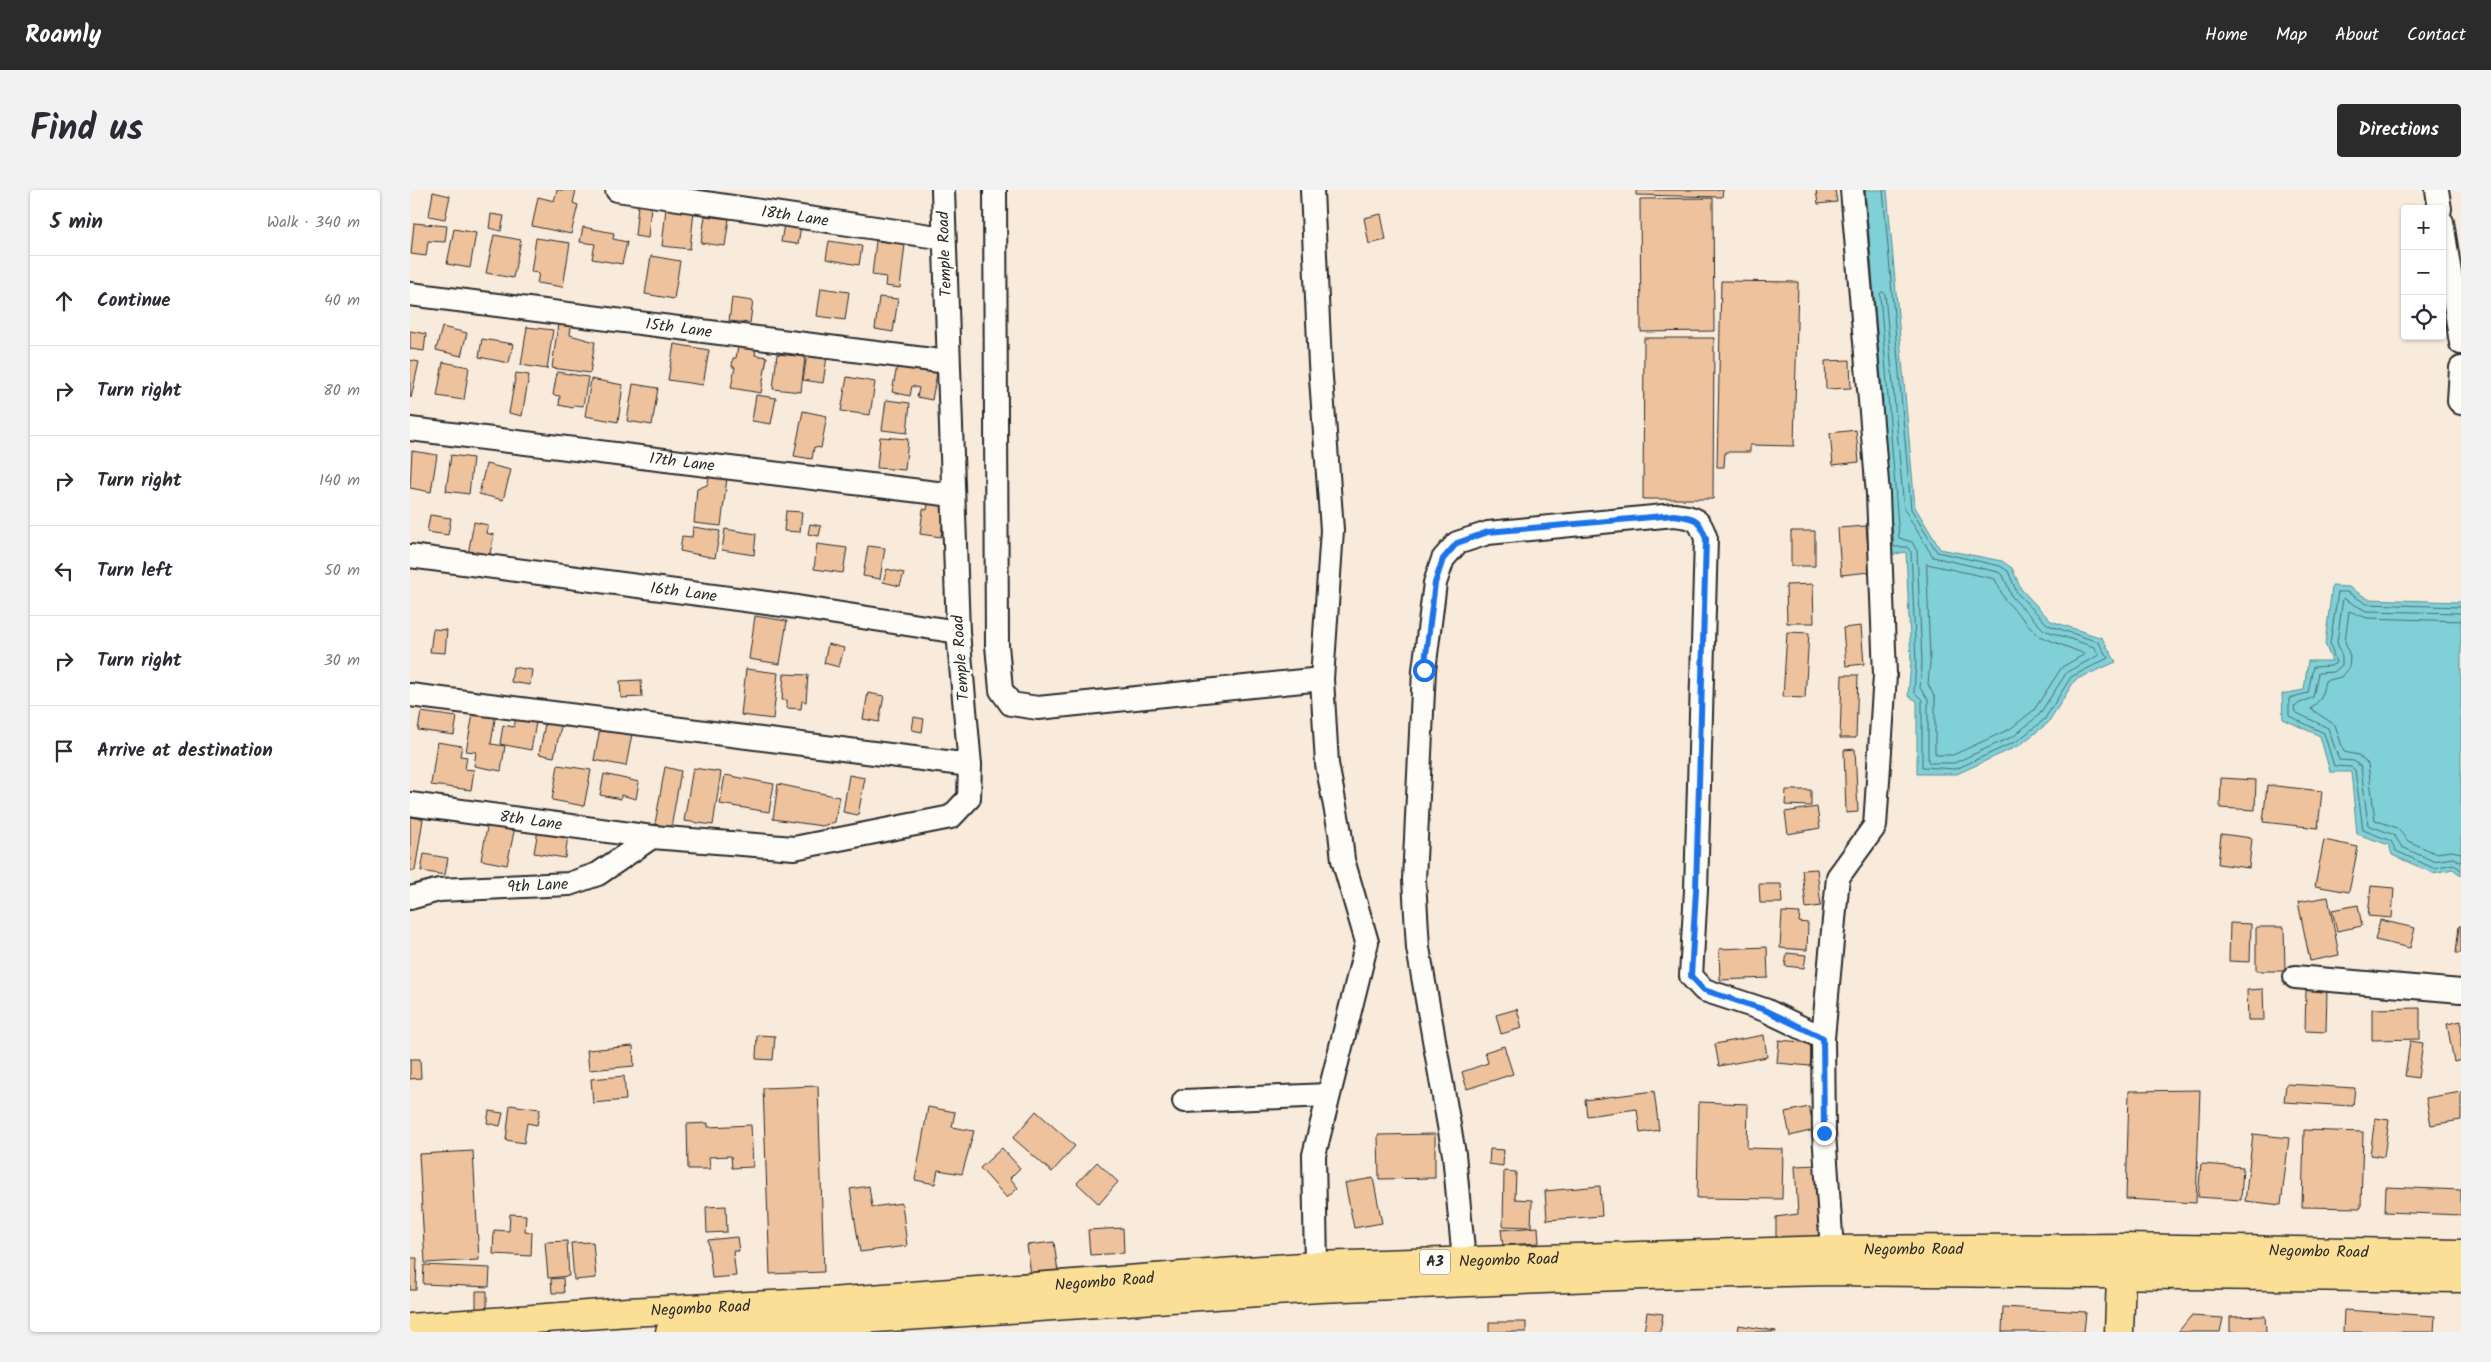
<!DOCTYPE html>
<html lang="en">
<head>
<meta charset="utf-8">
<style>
	body { margin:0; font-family:Kalam,sans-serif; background:#f2f2f3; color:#2b2b33 }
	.controls { position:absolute; right:15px; top:15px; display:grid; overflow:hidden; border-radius:5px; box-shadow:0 1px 4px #0004 }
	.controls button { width:45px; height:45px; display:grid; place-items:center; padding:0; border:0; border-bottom:1px solid #e1e1e2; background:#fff; color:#2b2b33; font:25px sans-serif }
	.stop { position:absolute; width:15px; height:15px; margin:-11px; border:4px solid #1a73e8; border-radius:50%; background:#fff }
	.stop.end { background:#1a73e8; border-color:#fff; box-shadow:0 1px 5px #0008 }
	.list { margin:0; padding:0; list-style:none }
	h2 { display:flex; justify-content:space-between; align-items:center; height:65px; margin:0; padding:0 20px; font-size:21px }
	h2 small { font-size:16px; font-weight:400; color:#7c7c81 }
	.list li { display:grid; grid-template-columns:32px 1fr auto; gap:15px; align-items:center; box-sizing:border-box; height:90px; padding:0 20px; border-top:1px solid #e1e1e2 }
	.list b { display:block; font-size:19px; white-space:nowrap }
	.list em { font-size:16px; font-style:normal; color:#7c7c81 }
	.icon { flex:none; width:28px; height:28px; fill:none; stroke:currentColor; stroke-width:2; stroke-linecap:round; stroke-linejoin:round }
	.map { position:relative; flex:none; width:2051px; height:1142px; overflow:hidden; border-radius:5px }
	header { display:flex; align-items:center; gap:30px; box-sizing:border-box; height:70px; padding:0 25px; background:#2b2b2b; color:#fff }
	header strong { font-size:24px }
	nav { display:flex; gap:28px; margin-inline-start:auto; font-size:18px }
	.intro { display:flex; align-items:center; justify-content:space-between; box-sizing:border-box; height:120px; padding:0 30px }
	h1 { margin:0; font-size:35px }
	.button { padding:12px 22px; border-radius:5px; background:#2b2b2b; color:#fff; font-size:18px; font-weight:700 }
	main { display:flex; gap:30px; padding:0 30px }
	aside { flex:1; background:#fff; border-radius:5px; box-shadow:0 1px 4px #0004 }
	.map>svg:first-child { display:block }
	.water { fill:#7fd0d7; stroke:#5d8e92 }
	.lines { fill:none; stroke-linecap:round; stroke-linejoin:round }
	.shore { stroke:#4d6d70; stroke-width:1 }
	.building { fill:#edc29d; stroke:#2b2b2b }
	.street-casing { stroke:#2b2b2b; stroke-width:26 }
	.primary-casing { stroke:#2b2b2b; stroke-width:31 }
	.highway-casing { stroke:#2b2b2b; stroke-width:31 }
	.street { stroke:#fdfcf7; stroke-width:22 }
	.primary { stroke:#fbdf96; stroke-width:28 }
	.highway { stroke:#fbdf96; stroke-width:28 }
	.route { stroke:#1a73e8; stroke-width:6 }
	.labels { text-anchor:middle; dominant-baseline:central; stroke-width:5; stroke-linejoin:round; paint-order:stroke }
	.shield { fill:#fdfcf7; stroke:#6a6a68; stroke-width:1 }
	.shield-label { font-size:15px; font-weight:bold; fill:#2b2b2b }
	.street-label { font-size:16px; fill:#2b2b2b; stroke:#fdfcf7 }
</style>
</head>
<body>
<header>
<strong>Roamly</strong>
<nav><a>Home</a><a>Map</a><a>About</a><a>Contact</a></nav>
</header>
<div class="intro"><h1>Find us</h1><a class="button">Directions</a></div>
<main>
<aside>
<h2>5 min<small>Walk · 340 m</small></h2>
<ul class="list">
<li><svg class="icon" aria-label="ahead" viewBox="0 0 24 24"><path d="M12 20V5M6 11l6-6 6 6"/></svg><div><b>Continue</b></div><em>40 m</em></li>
<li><svg class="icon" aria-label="right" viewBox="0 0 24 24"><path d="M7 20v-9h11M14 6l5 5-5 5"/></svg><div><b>Turn right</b></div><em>80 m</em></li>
<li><svg class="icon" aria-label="right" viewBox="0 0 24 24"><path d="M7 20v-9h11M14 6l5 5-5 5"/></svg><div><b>Turn right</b></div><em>140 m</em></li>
<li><svg class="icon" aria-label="left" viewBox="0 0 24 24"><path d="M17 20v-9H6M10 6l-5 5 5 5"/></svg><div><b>Turn left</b></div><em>50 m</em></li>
<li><svg class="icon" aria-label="right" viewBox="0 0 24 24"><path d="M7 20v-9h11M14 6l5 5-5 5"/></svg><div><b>Turn right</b></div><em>30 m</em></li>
<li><svg class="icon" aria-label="arrive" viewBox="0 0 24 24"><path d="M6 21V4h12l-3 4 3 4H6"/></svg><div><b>Arrive at destination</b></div></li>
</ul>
</aside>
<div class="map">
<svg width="2051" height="1142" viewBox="0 0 2051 1142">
	<rect width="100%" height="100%" fill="#f8ebdc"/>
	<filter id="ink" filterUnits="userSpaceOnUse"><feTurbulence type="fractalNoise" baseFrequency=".02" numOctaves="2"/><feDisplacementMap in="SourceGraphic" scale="10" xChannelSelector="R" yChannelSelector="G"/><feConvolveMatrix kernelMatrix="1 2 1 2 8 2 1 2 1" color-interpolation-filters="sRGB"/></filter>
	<g filter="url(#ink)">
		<path class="water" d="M1450,0h27l28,317 25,42 62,12 10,7 9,21 30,32 51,17 14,24 -41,18 -27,43 -28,22 -63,29h-40v-73l-9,-5 3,-34 -5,-110 -17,3z
			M1922,396l17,1 19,12 93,3v274l-8,-7 -20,4 -41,-18 -3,-10 -32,-11 -6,-62h-21l-10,-36 -37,-17 -1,-25 22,-4 4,-29h24l-7,-17z"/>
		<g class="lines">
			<path class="shore" d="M1455,0l18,212
				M1473,0l28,319 26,43 63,14 8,5 9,22 31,32 50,17 10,16 -37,19 -27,43 -27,21 -61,28 -34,-2v-67l-8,-8 2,-30 -5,-110 -4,-5h-13l-3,-32
				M1473,102l2,2 19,215 29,48 65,15 5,3 9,22 32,33 50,17 5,8 -32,17 -28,43 -25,21 -60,27h-24l-2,-2v-62l-8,-11 2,-27 -5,-110 -5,-9 -13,-4 -19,-244z
				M1517,374l68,15 10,21 34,36 46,18 -23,13 -28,43 -24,19 -57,26h-15l-3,-2v-55l-7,-14 2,-22z
				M2051,417l-94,-3 -20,-12h-9l-8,51 6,20 -5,3 -18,1 -5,26 -19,5v18l35,17 10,33 17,1 4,3 8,60 28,11 5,10 37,17 20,-4 8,6
				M2051,423l-95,-2 -23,-13 -6,44 5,15v8l-8,7 -16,1 -5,24 -19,9 1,6 33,16 11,32 15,1 7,6 7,58 26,10 8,12 31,14 20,-3 8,4
				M2051,431l-94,-3 -18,-7 -4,30 5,16 -1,10 -8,10 -16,4 -4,17 -10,11 24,16 9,27 14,3 10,9 7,56 22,8 11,13 27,12 17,-2 9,2"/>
		</g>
		<path class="building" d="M147,0h19l-3,13 5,2 -7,29 -39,-8 6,-29 16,4z
			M1226,0h87l-1,7 -86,-2z
			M1406,0h19l2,12 -19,2z
			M23,2l17,4 -5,23 -16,-3z
			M1303,8l1,133 -73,1 -1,-133z
			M228,15l13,1 -3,32 -13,-2z
			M256,18l28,3 -4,38 -28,-3z
			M81,24l13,2 -3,15 -12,-3z
			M971,24l5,26 -17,4 -5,-26z
			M295,26l24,3 -4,27 -24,-3z
			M4,33l33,3 -2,16 -17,-1 -2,15 -15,-2z
			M374,34l17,2 -3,18 -17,-2z
			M173,37l31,6 -1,6 14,3 -5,22 -30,-5 3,-15 -15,-2z
			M44,39l22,4 -6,35 -23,-4z
			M84,45l27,5 -8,38 -27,-5z
			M126,48l34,5 -7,44 -26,-4 2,-10 -8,-1z
			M419,51l33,5 -3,19 -33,-6z
			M466,51l29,3 -5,44 -15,-2 1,-9 -14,-2z
			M241,66l29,5 -6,38 -29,-5z
			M1311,91l77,1 -4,164 -44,-1v7h-25l-1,15h-7z
			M411,98l28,4 -4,28 -28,-4z
			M469,107l19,2 -5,33 -18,-3z
			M322,108l21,3 -3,22 -21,-2z
			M148,134l13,2 -1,9 25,7 -5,31 -38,-5z
			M32,137l25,6 -6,23 -25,-6z
			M117,137l26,3 -6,39 -26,-4z
			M0,141l16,3 -2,17 -14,-2z
			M1234,148h70l-1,161h-70z
			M72,149l31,5 -4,19 -30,-6z
			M264,154l35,6 -6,35 -35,-5z
			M328,156l18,3 -1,6 12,2 -6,36 -30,-5 4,-21h-3l1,-9h3z
			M418,160l-5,33 -20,-3 4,-26z
			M367,164l28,3 -4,35 -28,-3z
			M0,170l9,2 -8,36 -1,-1z
			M1440,170l1,28 -25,1 -1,-28z
			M33,172l26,5 -5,33 -27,-4z
			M487,176l40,7 -5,27 -15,-3 2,-9 -7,-2 -2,10 -18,-4z
			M147,182l31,5 -5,29 -9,-1 -1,3 -14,-3 1,-9 -7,-1z
			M106,183l13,2 -7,41 -13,-3z
			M437,187l28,5 -5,33 -29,-4z
			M181,189l32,6 -5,37 -33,-6z
			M223,194l25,4 -6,37 -25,-4z
			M346,205l20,3 -5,26 -19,-3z
			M476,210l24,3 -3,30 -25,-3z
			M393,221l24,5 -6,32 -7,-1 -2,12 -18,-3z
			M1446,240l3,32 -26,3 -3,-32z
			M470,247l28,2 -3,31 -28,-2z
			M2,261l25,4 -6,37 -21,-4z
			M41,265l22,3 -4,36 -23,-3z
			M76,274l25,6 -8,30 -24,-6z
			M300,285l17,3 -6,48 -27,-3 3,-34 10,-4z
			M519,308l16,2 -4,37 -21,-3 3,-25 4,1z
			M376,321l16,1 -2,20 -16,-1z
			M20,325l21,3 -3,17 -21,-3z
			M64,332l14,3 -2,8 8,2 -5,23 -21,-4z
			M400,334l11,2 -2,10 -11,-2z
			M1456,336l4,46 -29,3 -3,-47z
			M283,337l27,4 -5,27 -35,-7 2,-15 10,1z
			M315,339l31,5 -2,21 -32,-5z
			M1381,341h24v35h-24z
			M407,354l30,4 -4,25 -29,-4z
			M458,356l17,2 -5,31 -17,-3z
			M477,379l17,4 -4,13 -17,-4z
			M1403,394l1,39h-27l-1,-38z
			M345,426l32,5 -7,43 -31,-5z
			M1451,436l3,38 -18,2 -3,-38z
			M23,439l14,1 -2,23 -15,-1z
			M1377,442l22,1 -4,65 -22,-1z
			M418,454l16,4 -5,19 -15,-4z
			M103,477l19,3 -2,15 -19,-3z
			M336,479l32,4 -5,46 -32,-4z
			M374,484l24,1 -2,27 -4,-1 -1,8 -14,-1v-8h-5z
			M1432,485h16l-2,63h-16z
			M231,490l1,17 -21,1 -1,-17z
			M458,503l16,3 -5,26 -16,-3z
			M64,519l22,4 -5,31 14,2 -4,25 -27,-5 2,-14 -10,-1z
			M11,522l36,5 -3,18 -36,-5z
			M107,523l20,4 -6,33 -31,-6 3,-19 11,2z
			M504,527l10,2 -2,13 -10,-2z
			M136,529l16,3 -8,35 -15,-3z
			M190,538l32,6 -6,32 -32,-6z
			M27,552l25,4 -2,10 7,1 -2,12 9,1 -3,20 -40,-5z
			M1445,559l3,63 -12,1 -2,-63z
			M148,575l33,5 -7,36 -32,-6z
			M255,577l16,4 -10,57 -16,-4z
			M283,578l28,4 -8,53 -29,-4z
			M194,584l35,8 -3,17 -15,-4v4l-21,-4z
			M315,585l49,9 -5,28 -49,-8z
			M439,585l16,3 -7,37 -15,-3z
			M1811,588l35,2 -1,30 -35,-2z
			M368,594l61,13 -4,25 -13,4 -49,-7z
			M1857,595l55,6 -4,37 -55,-6z
			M1376,600h25v16l-26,-1z
			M1407,617l3,21 -32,6 -3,-22z
			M0,627l13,2 -8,52 -5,-1z
			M78,632l27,5 -8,38 -26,-5z
			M128,640l30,5 -3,23 -31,-5z
			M1811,644l31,4 -3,30 -31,-4z
			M1914,650l34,7 -9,45 -34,-6z
			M14,664l24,4 -3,17 -24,-4z
			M1407,679l4,37 -15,2 -4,-38z
			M1349,694h22l1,19h-22z
			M1961,696l23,2 -2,30 -24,-2z
			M1918,707l11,58 -29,6 -12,-59z
			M1948,715l4,21 -25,5 -5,-21z
			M1372,722l18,1 -1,9 9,1 -1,27 -27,-2z
			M1970,730l35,8 -5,20 -35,-8z
			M1820,733l21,1 -1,38 -21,-1z
			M2049,736h2v27h-5z
			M1846,737h28l1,44h-29z
			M1357,757l1,31 -48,2 -1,-31z
			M1377,763l19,2 -2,13 -19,-2z
			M1896,798l21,1 -1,43 -21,-1z
			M1853,799l1,31h-16l-1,-30z
			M2010,818v31l-48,1v-31z
			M1107,819l5,19 -21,6 -5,-19z
			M2051,831v39l-7,2 -7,-38z
			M347,845l18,1 -2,24 -17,-1z
			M1354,845l3,22 -48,9 -4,-22z
			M1369,850l34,3 -3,23 -33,-3z
			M2000,851l13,2 -5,35 -13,-2z
			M223,856l1,20 -45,4 -2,-20z
			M1094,856l9,28 -46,15 -5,-17 26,-9 -3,-11z
			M0,869h10l1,19 -11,1z
			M214,886l2,24 -33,3 -2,-24z
			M1876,894l69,4 -2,18 -69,-4z
			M408,896l6,186 -54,2 -7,-186z
			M1790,900l-4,113 -70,-4 3,-108z
			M1244,901l5,39 -19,3 -3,-24 -50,7 -2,-16z
			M2051,902v28l-30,5 -5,-27z
			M1289,912l49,2 -1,44 36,1 -1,50 -85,-1z
			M100,915l30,4 -3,16 -10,-2 -3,20 -18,-3z
			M518,917l27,5 -3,15 22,4 -12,43 -24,-4 -3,14 -20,-4z
			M1399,917l5,23 -24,6 -5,-24z
			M79,921l14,2 -3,13 -13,-3z
			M626,921l39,35 -23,26 -39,-34z
			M1965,928l14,2 -5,37 -14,-2z
			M298,933v4l43,-2 2,42 -21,1 -1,-12 -22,1 1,12h-22l-1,-45z
			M1894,940l59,2 -2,76 -59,-1z
			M1025,944v44l-56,1 -1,-44z
			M1843,944l36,4 -8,67 -36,-4z
			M592,958l18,20 -10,10 8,10 -11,10 -27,-30z
			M1080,959l14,1 -1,16 -14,-2z
			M63,961l6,109 -54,3 -6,-109z
			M687,972l21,20 -19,22 -22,-21z
			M1791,974l42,3 -2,33 -43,-3z
			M1407,975l5,73 -46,3v-24l22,-3 -3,-48z
			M1094,981l12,1 -1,27 17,1 -1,27 -28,-1z
			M963,988l9,45 -28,5 -9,-45z
			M459,996l3,21 30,-4 5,43 -47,6 -10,-63z
			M1190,996l2,30 -55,4 -2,-29z
			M1976,997l75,3v25l-76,-3z
			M316,1016l1,26 -20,1 -1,-26z
			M100,1024l16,1 -1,16 7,1 -1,24 -38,-2 1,-24 15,1z
			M1128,1037l1,16 -36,2 -2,-15z
			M713,1038l1,25 -34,2 -2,-25z
			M327,1047l2,14h-6l3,25 -24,2 -4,-38z
			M157,1051l2,35 -21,2 -3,-36z
			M183,1052l3,36 -22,2 -3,-37z
			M644,1052l4,30 -27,3 -4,-30z
			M0,1068h7l-1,32h-6z
			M14,1075l66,3 -1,19 -66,-3z
			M153,1088l1,15h-12l-1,-14z
			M66,1101h11v17l-11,1z
			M1593,1117l83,5 -2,20h-82z
			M1934,1120l91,6 -1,16h-91z
			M1237,1122l16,2 -3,18h-16z
			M1781,1126l32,2 -3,14h-42z
			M1855,1126l1,16h-36v-15z
			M1079,1132h37v10h-37z
			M1329,1135l37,6v1h-38z"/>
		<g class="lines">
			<g class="street-casing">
				<g id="street">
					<path id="s1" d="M207,0l327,48"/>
					<path d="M585,0l2,455 4,45 10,14 27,4 284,-29"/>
					<path d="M902,0l8,174 12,166 -10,149 5,85 13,68 3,28 24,82 -53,213 2,111"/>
					<path d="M2027,0l3,19"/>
					<path d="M2032,32l19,121"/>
					<path id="s2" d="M0,104l538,68"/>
					<path d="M2051,178l-2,33 2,2"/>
					<path id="s3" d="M0,239l543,66"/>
					<path id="s4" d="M0,366l387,51 161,25"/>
					<path d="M0,505l560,70"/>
					<path id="s5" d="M0,614l242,33 142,11 157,-31 18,-19 1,-33 -12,-133 -15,-442"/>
					<path id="s6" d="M0,708l29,-8 130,-6 29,-10 54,-37"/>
					<path d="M1885,787l166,14"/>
					<path d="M774,911l144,-6"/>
					<path d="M1054,1071l-10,-107 -36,-206 -4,-68 10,-210 11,-87 8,-24 14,-16 31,-10 186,-18c22,3 25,3 32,24l-10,351 -5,86 13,14 61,20 58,28"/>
					<path d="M1421,1077l1,-17 -8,-117 -1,-95 15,-161 37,-51 10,-151 -7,-181 -26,-304"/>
				</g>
			</g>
			<g class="primary-casing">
				<path id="primary" d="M1709,1142l3,-81"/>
			</g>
			<g class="highway-casing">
				<g id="highway">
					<path id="s7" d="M0,1138l218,-16 202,-10 486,-36 516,-16 291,-2 338,6"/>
					<path d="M260,1142l649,-44 326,-13 185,-4 631,7"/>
				</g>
			</g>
			<use href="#street" class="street"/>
			<use href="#primary" class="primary"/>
			<use href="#highway" class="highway"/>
		</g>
	</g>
	<g class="lines" filter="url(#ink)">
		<path class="route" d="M1014,480l11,-87 8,-24 14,-16 31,-11 186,-17c22,3 25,3 32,24l-10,351 -5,86 13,14 61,20 58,28 1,95"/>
	</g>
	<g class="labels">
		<rect class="shield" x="1010" y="1059.5" width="30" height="25" rx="4"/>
		<g class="shield-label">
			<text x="1025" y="1072">A3</text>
		</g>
		<g class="street-label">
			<text stroke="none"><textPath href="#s1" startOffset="180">18th Lane</textPath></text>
			<text transform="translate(535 64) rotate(-92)">Temple Road</text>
			<text stroke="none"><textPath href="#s2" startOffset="271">15th Lane</textPath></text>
			<text stroke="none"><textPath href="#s3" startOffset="274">17th Lane</textPath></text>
			<text stroke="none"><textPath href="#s4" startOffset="276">16th Lane</textPath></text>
			<text transform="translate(551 468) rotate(-94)">Temple Road</text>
			<text stroke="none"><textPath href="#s5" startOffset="122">8th Lane</textPath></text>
			<text stroke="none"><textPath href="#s6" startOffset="129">9th Lane</textPath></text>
			<text stroke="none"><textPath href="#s7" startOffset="1506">Negombo Road</textPath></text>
			<text stroke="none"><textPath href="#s7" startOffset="1911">Negombo Road</textPath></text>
			<text stroke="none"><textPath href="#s7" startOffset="1101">Negombo Road</textPath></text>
			<text stroke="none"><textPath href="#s7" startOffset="696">Negombo Road</textPath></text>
			<text stroke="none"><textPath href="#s7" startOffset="291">Negombo Road</textPath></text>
		</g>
	</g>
</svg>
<div class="controls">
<button>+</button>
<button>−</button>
<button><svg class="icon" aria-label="locate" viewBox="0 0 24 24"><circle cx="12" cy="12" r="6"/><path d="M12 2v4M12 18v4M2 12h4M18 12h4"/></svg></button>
</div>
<div class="stop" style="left:1014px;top:480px"></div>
<div class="stop end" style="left:1414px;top:943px"></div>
</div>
</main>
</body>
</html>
